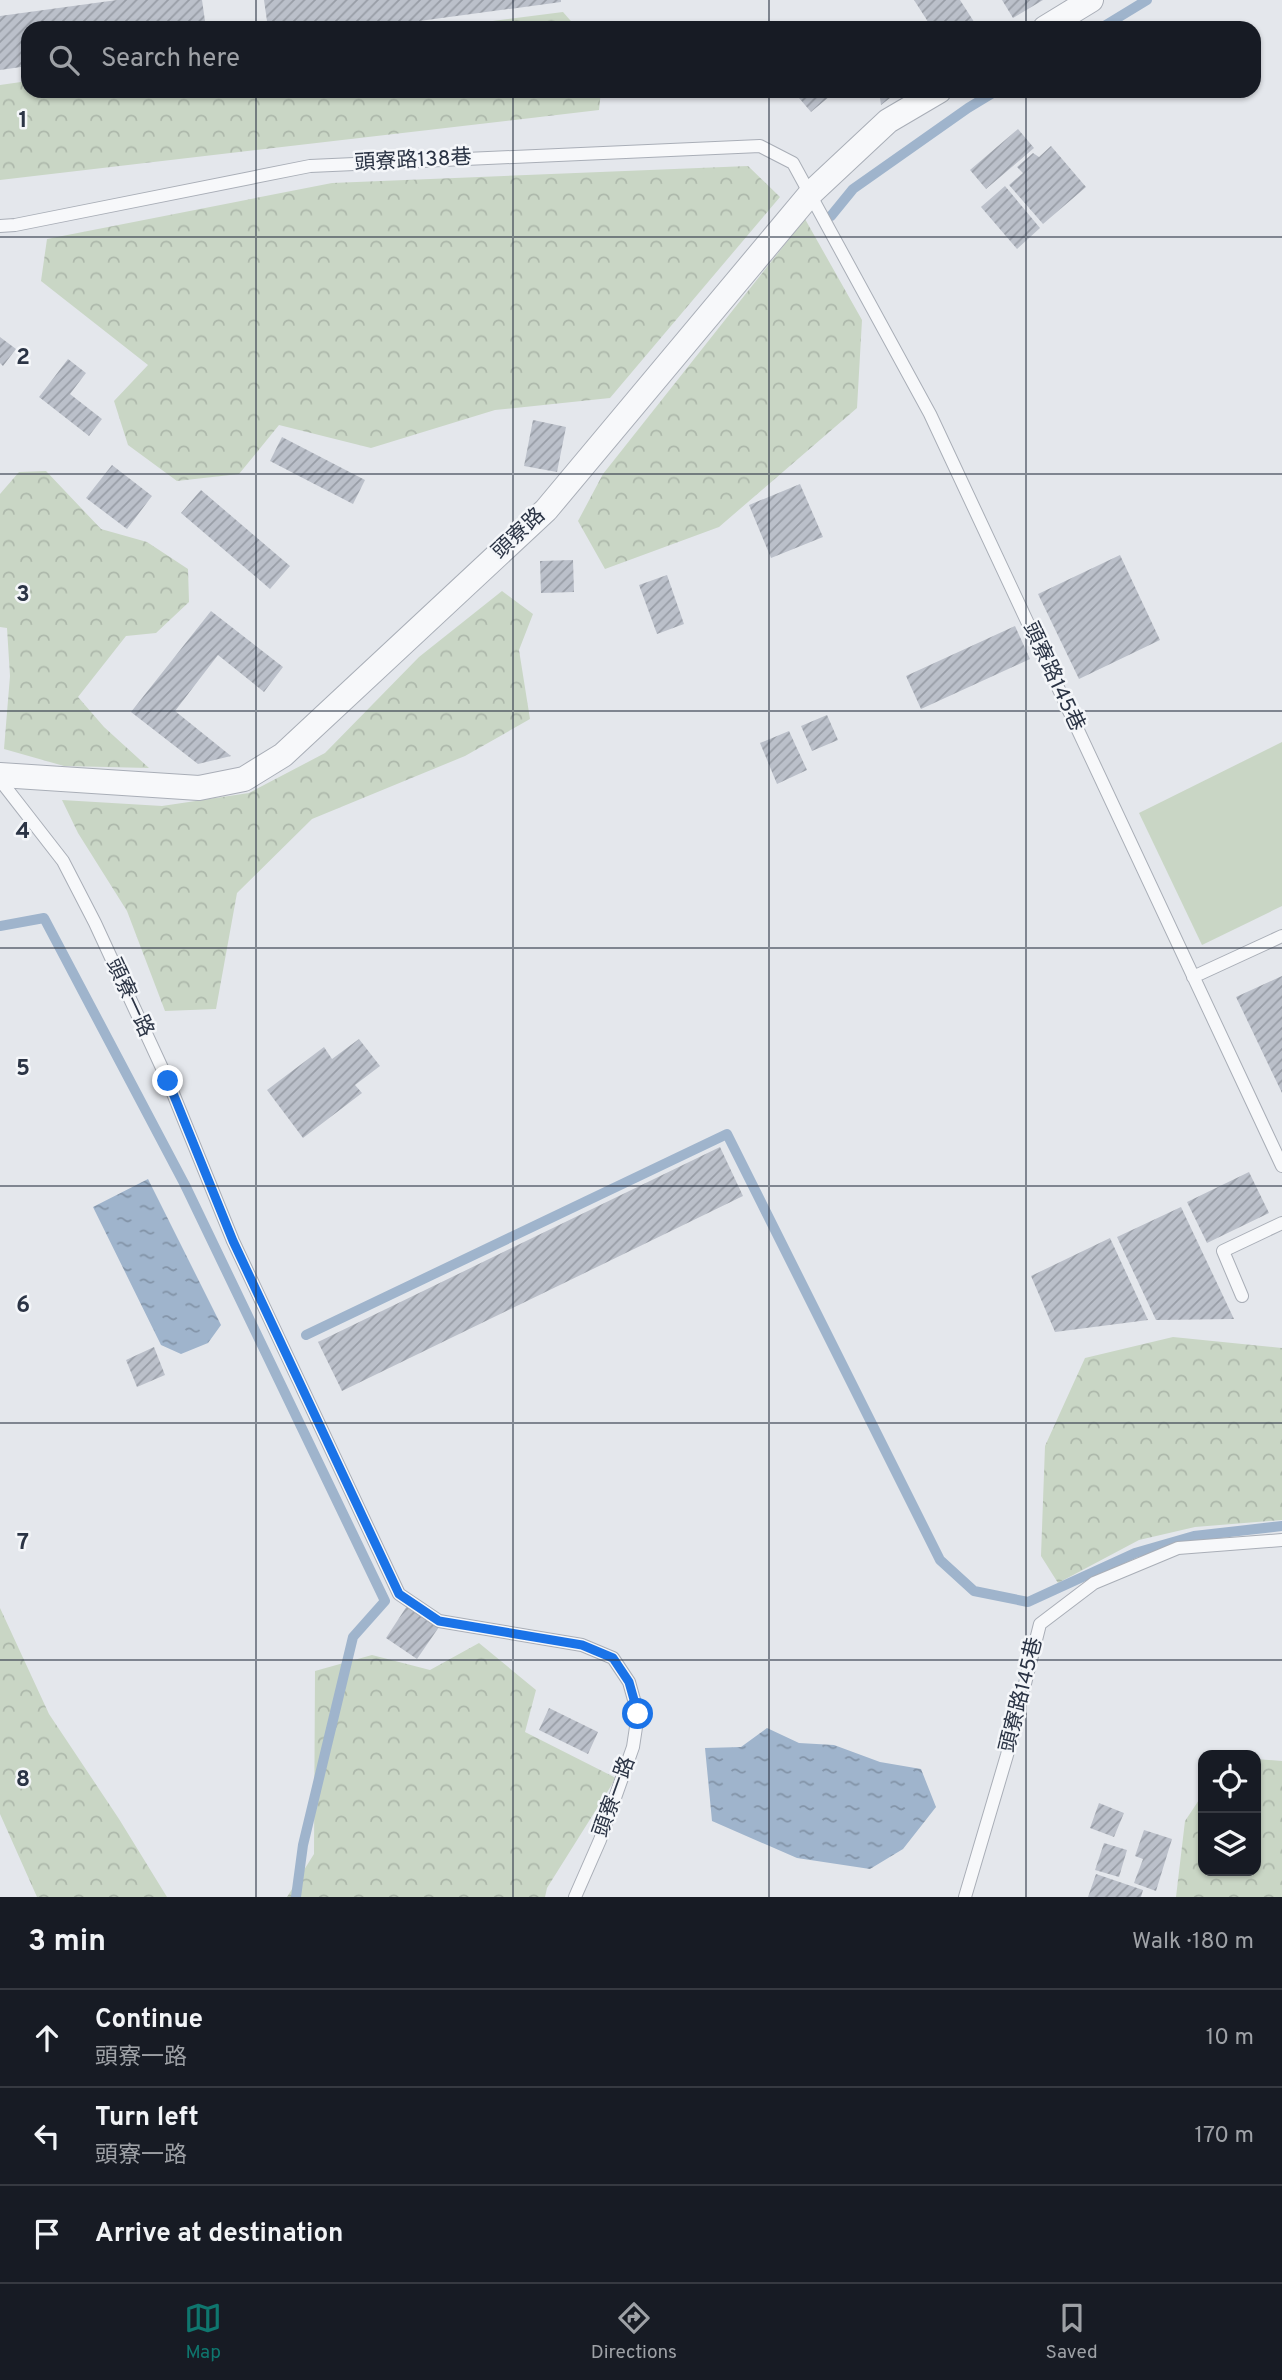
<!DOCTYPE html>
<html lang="en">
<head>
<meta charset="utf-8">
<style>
	body { margin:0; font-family:Overpass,"Noto Sans TC",sans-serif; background:#20242c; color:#f1f3f6 }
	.controls { position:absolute; right:21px; bottom:21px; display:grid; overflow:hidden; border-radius:14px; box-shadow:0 2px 5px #0004 }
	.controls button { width:63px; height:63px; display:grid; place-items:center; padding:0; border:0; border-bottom:2px solid #363941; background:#171b24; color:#f1f3f6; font:35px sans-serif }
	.stop { position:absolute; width:21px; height:21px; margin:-16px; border:5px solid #1a73e8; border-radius:50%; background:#fff }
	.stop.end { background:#1a73e8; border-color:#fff; box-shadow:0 2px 7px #0008 }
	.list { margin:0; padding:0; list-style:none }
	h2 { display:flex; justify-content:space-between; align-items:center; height:91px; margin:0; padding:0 28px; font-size:30px }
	h2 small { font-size:23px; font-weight:400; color:#9ea1a6 }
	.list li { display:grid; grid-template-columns:46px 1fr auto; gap:21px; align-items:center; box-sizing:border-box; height:98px; padding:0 28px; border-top:2px solid #363941 }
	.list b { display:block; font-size:26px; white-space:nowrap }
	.list p { margin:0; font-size:23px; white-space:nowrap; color:#9ea1a6 }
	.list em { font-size:23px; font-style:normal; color:#9ea1a6 }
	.icon { flex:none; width:38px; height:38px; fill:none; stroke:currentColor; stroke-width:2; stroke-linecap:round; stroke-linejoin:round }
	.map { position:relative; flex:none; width:1282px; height:1897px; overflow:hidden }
	.search { position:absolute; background:#171b24; box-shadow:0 2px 5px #0004; left:21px; right:21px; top:21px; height:77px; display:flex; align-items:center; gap:18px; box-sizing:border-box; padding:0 24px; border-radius:21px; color:#9ea1a6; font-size:26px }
	.sheet { height:385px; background:#171b24 }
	nav { display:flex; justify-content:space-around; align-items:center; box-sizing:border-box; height:98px; border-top:2px solid #363941; background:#171b24; font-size:19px; color:#9ea1a6 }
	nav a { display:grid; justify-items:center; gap:4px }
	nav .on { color:#0f766e }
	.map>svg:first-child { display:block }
	.grass { fill:#c9d6c5 }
	.forest { fill:url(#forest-crowns) }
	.water { fill:url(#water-ripples) }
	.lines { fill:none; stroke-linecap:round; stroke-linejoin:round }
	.stream { stroke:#9fb4cc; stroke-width:10 }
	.building { fill:url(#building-hatch) }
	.lane-casing { stroke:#a9aeb7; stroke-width:14 }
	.street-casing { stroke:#a9aeb7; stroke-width:26 }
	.lane { stroke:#f7f8fa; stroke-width:12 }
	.street { stroke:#f7f8fa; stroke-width:24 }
	.route { stroke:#1a73e8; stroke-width:9 }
	.grid { fill:none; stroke:#2b3445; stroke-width:2; stroke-opacity:0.55 }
	.labels { text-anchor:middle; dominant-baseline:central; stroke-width:5; stroke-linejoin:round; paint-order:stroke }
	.street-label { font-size:21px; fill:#2b3445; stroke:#f4f6f9 }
	.grid-label { font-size:23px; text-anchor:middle; font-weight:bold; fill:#2b3445; stroke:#f4f6f9; stroke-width:5; stroke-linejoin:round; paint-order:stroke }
</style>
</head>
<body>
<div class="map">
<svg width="1282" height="1897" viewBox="0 0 1282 1897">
	<defs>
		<pattern id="forest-crowns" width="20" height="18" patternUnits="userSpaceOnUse" patternTransform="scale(1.75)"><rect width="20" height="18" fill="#c9d6c5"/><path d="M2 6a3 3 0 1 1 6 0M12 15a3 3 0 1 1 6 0" fill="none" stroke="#adb8ab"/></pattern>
		<pattern id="water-ripples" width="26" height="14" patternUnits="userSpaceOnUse" patternTransform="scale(1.75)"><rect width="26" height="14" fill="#9fb4cc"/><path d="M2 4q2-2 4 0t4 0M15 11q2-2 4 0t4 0" fill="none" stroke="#8293a7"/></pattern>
		<pattern id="building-hatch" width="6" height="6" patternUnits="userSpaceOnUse" patternTransform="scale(1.75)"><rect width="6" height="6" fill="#bbc0ca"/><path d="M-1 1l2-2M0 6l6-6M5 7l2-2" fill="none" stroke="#989da6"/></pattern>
	</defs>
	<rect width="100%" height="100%" fill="#e4e7ec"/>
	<path class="grass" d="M1282,742v164l-80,39 -63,-132z"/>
	<path class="forest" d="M563,12l14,16h-139z
		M28,81v10h573l-2,19 -599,70v-95z
		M748,166l32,31 -170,201 -115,12 -124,38 -92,-23 -40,49 -62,7 -49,-36 -14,-44 34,-36 -107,-84 6,-42 285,-56z
		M805,219l57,101 -5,88 -138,119 -114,42 -27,-48 25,-47z
		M46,471l55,58 46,13 41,27 1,33 -33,31 -30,3 -48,61 26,30 45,41 -85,-2 -60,-17 6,-73 -3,-48 -7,-1v-133l19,-22z
		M502,591l31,23 -14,36 11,69 -65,37 -153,63 -75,74 -21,116 -51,2 -38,-100 -49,-78 -16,-33 100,6 87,-13 76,-40 94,-96z
		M1173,1337l109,11v172l-87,7 -56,13 -81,43 -17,-27 4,-110 40,-88z
		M0,1608l49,106 70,105 48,78h-130l-37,-83z
		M479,1643l57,47 -11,42 91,46 -69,110 -2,9h-258l27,-43 1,-183 57,-16 58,15z
		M1256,1759l26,2v136h-106l9,-76 18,-27v77h53z"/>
	<path class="water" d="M148,1179l73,146 -13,18 -27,11 -20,-9 -68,-138z
		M767,1728l32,15 35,2 46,17 41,7 15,38 -33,42 -33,20 -73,-11 -85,-37 -7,-73 36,-1z"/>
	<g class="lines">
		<path class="stream" d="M1101,28l46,-28
			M831,216l22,-27 115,-81 28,-17
			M0,926l44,-8 141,267 200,416 -32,36 -50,208 -7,52
			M306,1335l421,-201 213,426 34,31 54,11 107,-49 59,-17 88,-10"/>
	</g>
	<path class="building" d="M117,0h85l4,28h-178v38l-28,4v-54z
		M264,0h297v2l-193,26h-100z
		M914,0h46l18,28h-46z
		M1002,0h41l-30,18z
		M793,91h43l-25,21z
		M879,91h20l-18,14z
		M1018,129l16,19 -48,41 -16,-19z
		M1051,146l35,41 -43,37 -34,-39 14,-12 -6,-6 16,-14 6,4z
		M1005,186l35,42 -23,21 -36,-42z
		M0,337l16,12 -13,17 -3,-3z
		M68,359l18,14 -16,21 32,25 -13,17 -50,-39z
		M533,420l33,7 -9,45 -33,-6z
		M282,437l83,43 -12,24 -83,-43z
		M112,465l40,31 -25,33 -41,-31z
		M800,484l23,53 -52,21 -22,-53z
		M201,490l89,76 -20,23 -89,-76z
		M1120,555l40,85 -81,39 -41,-85z
		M573,560l1,32 -33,1 -1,-32z
		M667,575l17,49 -27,10 -18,-49z
		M211,611l72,56 -19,25 -46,-37 -43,56 56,45 -33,8 -67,-52z
		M1015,626l15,33 -109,50 -15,-33z
		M827,715l11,25 -26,11 -11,-25z
		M789,731l18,39 -30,14 -17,-41z
		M1282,976v117l-46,-96z
		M359,1039l21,27 -25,19 7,8 -59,45 -36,-48 57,-43 8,12z
		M720,1147l23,49 -401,195 -24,-49z
		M1249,1172l20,41 -62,30 -20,-41z
		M1181,1207l53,112 -78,1 -39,-83z
		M1110,1238l38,82 -93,12 -24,-56z
		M154,1347l11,28 -28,12 -11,-27z
		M407,1606l32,21 -22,32 -31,-21z
		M549,1708l49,24 -10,22 -49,-24z
		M1099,1803l25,10 -10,24 -24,-9z
		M1144,1830l28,9 -16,52 -22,-8 9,-24 -8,-3z
		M1104,1843l23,7 -8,27 -24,-7z
		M1096,1874l47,16 -2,7h-53z"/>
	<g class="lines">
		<g class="lane-casing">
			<path id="lane" d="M0,226l15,-1 295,-59 450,-20 33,17 137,251 352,752
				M0,780l63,81 32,62 73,158 65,160 166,353 40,27 143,24 31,13 16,24 9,32 -5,33 -33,93 -25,57
				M1193,977l89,-41
				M1242,1296l-19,-45 59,-28
				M965,1897l42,-142 33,-131 54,-41 84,-35 104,-8"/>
		</g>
		<g class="street-casing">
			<path id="street" d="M1045,28l46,-28
				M0,775l199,13 45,-9 39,-24 263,-245 265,-317 77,-72 51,-30"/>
		</g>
		<use href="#lane" class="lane"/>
		<use href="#street" class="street"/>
	</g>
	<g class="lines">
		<path class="route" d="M168,1081l65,160 166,353 40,27 143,24 31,13 16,24 9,32"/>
	</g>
	<path class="grid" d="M256,0v28M513,0v28M769,0v28M1026,0v28M256,91v1806M513,91v1806M769,91v1806M1026,91v1806M0,237h1282M0,474h1282M0,711h1282M0,948h1282M0,1186h1282M0,1423h1282M0,1660h1282"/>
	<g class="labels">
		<g class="street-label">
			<text transform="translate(413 161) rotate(-3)">頭寮路138巷</text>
			<text transform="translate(519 534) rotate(-43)">頭寮路</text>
			<text transform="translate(1053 677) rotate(65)">頭寮路145巷</text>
			<text transform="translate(129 998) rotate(65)">頭寮一路</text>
			<text transform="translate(1022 1695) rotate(-76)">頭寮路145巷</text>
			<text transform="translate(615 1797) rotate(-70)">頭寮一路</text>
		</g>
	</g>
	<g class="grid-label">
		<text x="23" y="127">1</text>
		<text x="23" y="364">2</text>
		<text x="23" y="601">3</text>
		<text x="23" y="838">4</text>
		<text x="23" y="1075">5</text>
		<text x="23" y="1312">6</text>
		<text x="23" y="1549">7</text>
		<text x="23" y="1786">8</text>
	</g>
</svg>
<div class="controls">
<button><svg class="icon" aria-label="locate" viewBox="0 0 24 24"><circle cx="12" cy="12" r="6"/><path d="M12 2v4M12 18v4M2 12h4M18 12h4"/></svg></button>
<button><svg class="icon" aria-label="layers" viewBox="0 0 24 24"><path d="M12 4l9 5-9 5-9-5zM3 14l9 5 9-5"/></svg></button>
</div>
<div class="stop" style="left:638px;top:1714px"></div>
<div class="stop end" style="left:168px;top:1081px"></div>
<div class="search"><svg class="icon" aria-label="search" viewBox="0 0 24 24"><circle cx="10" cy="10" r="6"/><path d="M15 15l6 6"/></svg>Search here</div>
</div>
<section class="sheet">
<h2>3 min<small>Walk · 180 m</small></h2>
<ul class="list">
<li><svg class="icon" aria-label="ahead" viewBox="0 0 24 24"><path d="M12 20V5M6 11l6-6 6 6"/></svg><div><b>Continue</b><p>頭寮一路</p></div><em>10 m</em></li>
<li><svg class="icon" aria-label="left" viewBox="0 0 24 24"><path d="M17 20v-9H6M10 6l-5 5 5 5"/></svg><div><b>Turn left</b><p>頭寮一路</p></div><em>170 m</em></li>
<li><svg class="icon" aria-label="arrive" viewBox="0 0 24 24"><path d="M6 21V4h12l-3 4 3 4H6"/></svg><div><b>Arrive at destination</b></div></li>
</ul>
</section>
<nav>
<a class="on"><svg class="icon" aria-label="map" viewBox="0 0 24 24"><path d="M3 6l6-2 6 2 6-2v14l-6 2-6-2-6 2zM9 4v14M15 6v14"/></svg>Map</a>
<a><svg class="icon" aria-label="directions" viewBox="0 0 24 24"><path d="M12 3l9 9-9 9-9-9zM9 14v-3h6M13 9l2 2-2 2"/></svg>Directions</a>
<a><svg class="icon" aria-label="saved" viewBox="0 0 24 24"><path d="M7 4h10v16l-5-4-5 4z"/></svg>Saved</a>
</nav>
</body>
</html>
